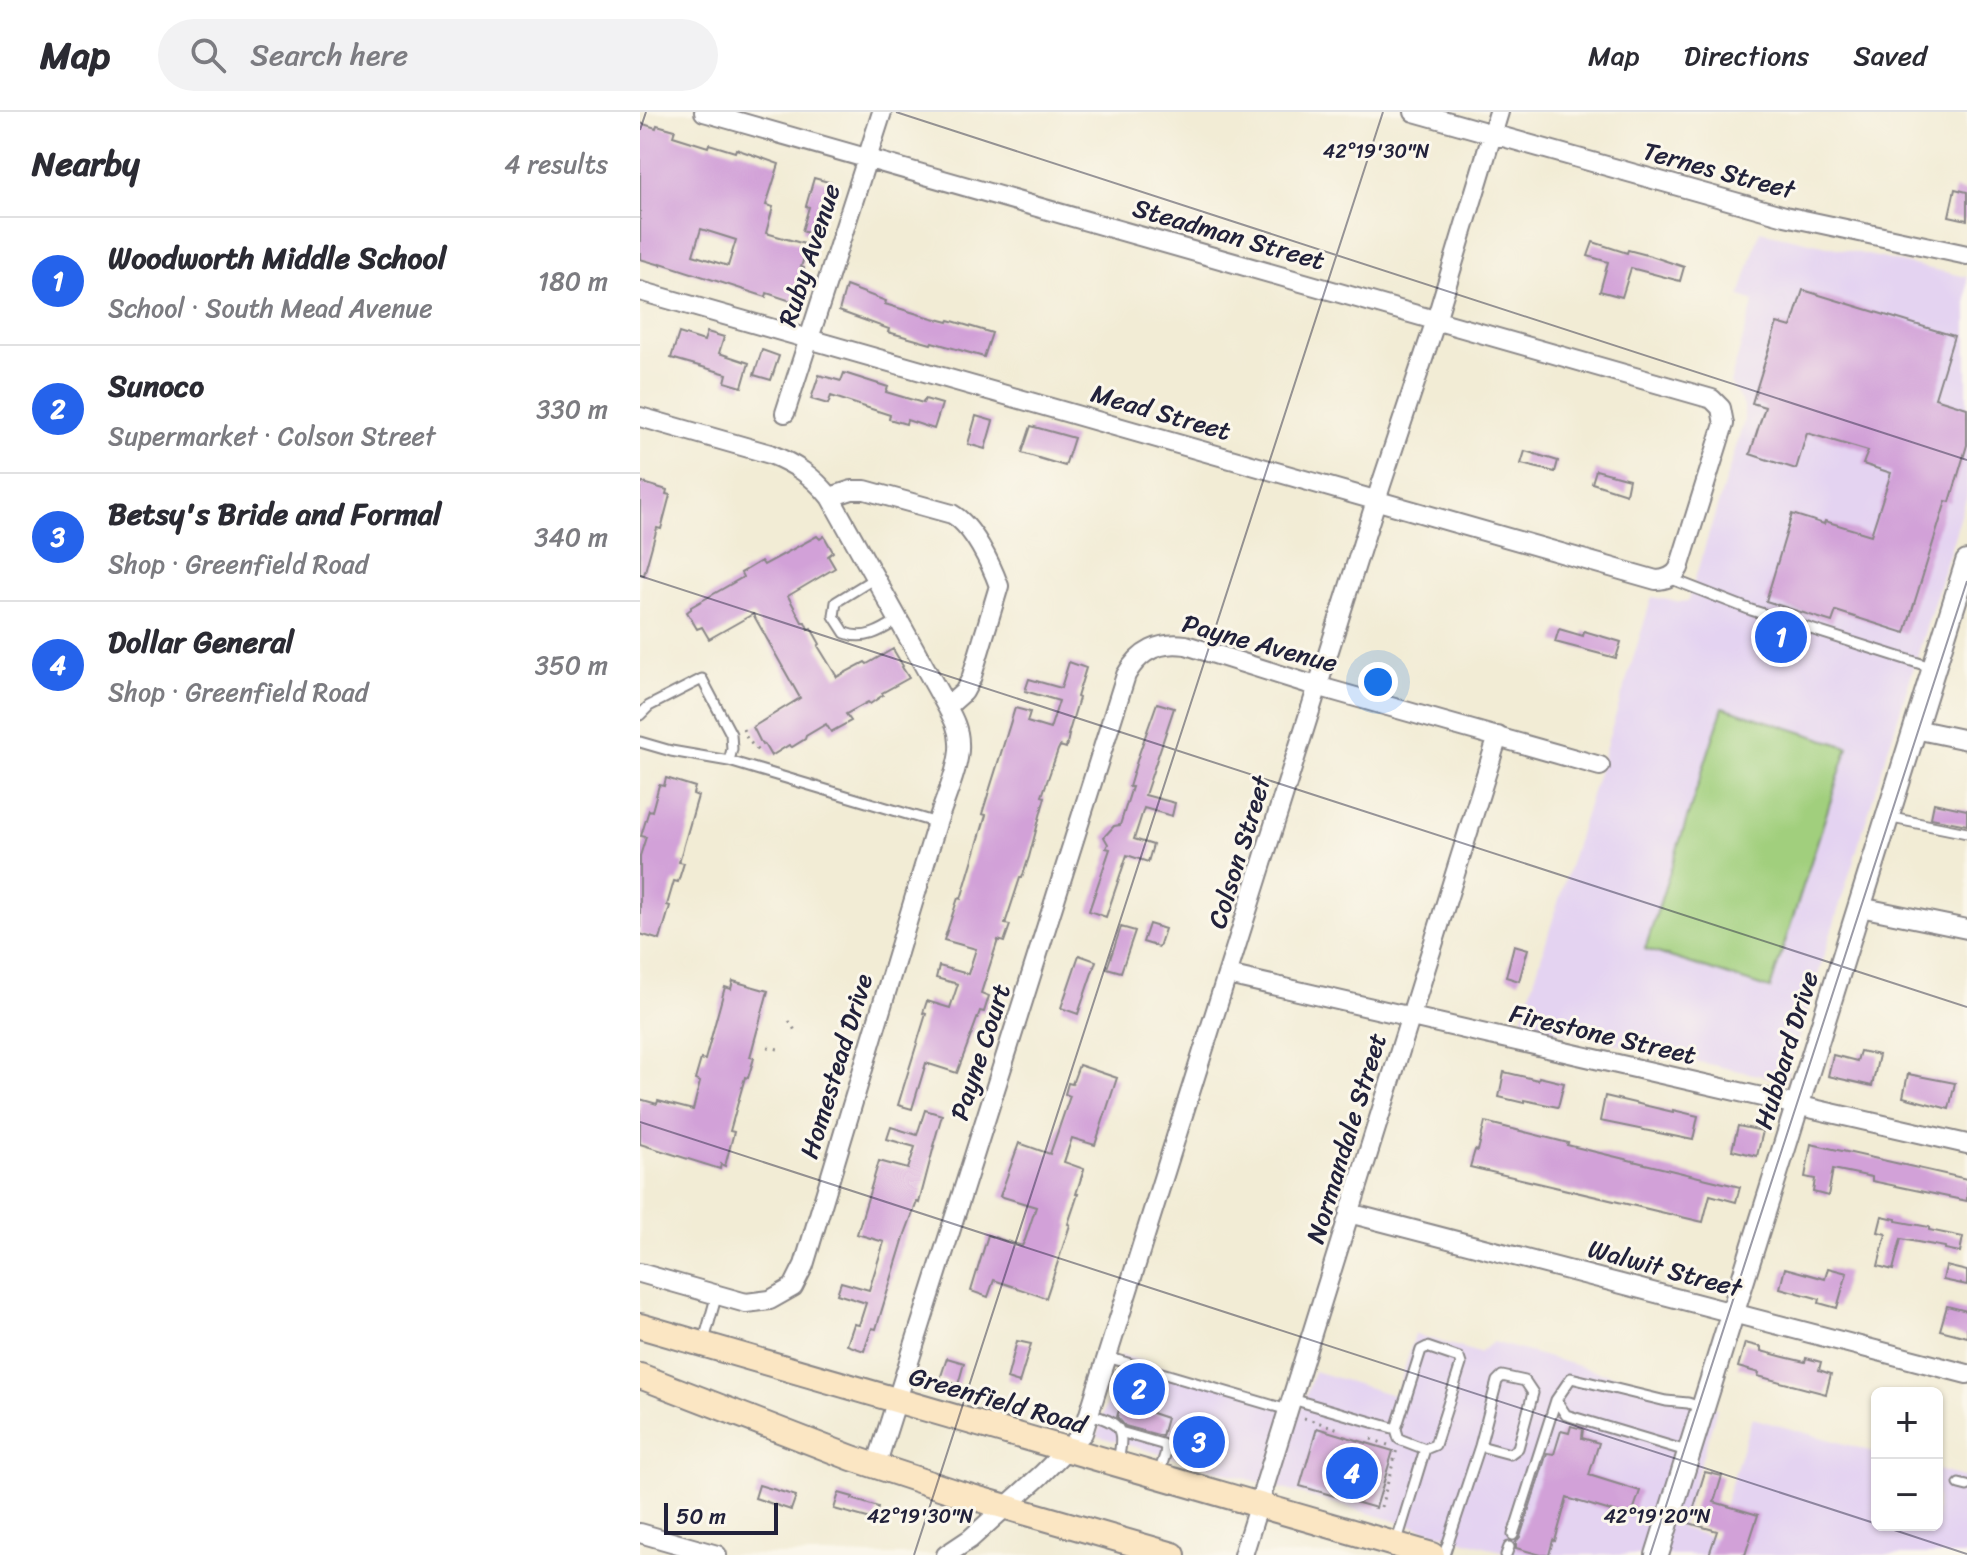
<!DOCTYPE html>
<html lang="en">
<head>
<meta charset="utf-8">
<style>
	body { margin:0; font-family:Sriracha,sans-serif; background:#f2f2f3; color:#2b2b33 }
	.controls { position:absolute; right:24px; bottom:24px; display:grid; overflow:hidden; border-radius:12px; box-shadow:0 2px 6px #0004 }
	.controls button { width:72px; height:72px; display:grid; place-items:center; padding:0; border:0; border-bottom:2px solid #e1e1e2; background:#fff; color:#2b2b33; font:40px sans-serif }
	.scale { position:absolute; left:24px; bottom:20px; width:114px; box-sizing:border-box; padding-left:8px; border:4px solid #22223b; border-top:0; font-size:22px; line-height:28px; white-space:nowrap; color:#22223b; -webkit-text-stroke:6px #fbf7ec; paint-order:stroke }
	.you { position:absolute; left:738px; top:570px; width:28px; height:28px; margin:-20px; border:6px solid #fff; border-radius:50%; background:#1a73e8; box-shadow:0 0 0 12px #1a73e833 }
	.badge { display:grid; place-items:center; width:52px; height:52px; border-radius:50%; background:#2563eb; color:#fff; font-size:26px; font-weight:700 }
	.pin { position:absolute; translate:-50% -50%; border:4px solid #fff; box-shadow:0 2px 8px #0006 }
	.list { margin:0; padding:0; list-style:none }
	h2 { display:flex; justify-content:space-between; align-items:center; height:104px; margin:0; padding:0 32px; font-size:34px }
	h2 small { font-size:26px; font-weight:400; color:#7c7c81 }
	.list li { display:grid; grid-template-columns:52px 1fr auto; gap:24px; align-items:center; box-sizing:border-box; height:128px; padding:0 32px; border-top:2px solid #e1e1e2 }
	.list b { display:block; font-size:30px; white-space:nowrap }
	.list p { margin:0; font-size:26px; white-space:nowrap; color:#7c7c81 }
	.list em { font-size:26px; font-style:normal; color:#7c7c81 }
	.icon { flex:none; width:44px; height:44px; fill:none; stroke:currentColor; stroke-width:2; stroke-linecap:round; stroke-linejoin:round }
	.map { position:relative; flex:none; width:1327px; height:1443px; overflow:hidden }
	header { display:flex; align-items:center; gap:48px; box-sizing:border-box; height:112px; padding:0 40px; background:#fff; border-bottom:2px solid #e1e1e2 }
	header strong { font-size:38px }
	nav { display:flex; gap:44px; margin-inline-start:auto; font-size:28px }
	.search { width:560px; height:72px; background:#f2f2f3; display:flex; align-items:center; gap:20px; box-sizing:border-box; padding:0 28px; border-radius:44px; color:#7c7c81; font-size:30px }
	main { display:flex }
	aside { flex:1; background:#fff }
	.map>svg:first-child { display:block }
	.built { fill:#e4d3f1 }
	.green { fill:#a1cf7d; stroke:#62785c; stroke-width:2 }
	.building { fill:#d2a1d8; fill-rule:evenodd }
	.lines { fill:none; stroke-linecap:round; stroke-linejoin:round }
	.service-casing { stroke:#8a8788; stroke-width:13 }
	.minor-casing { stroke:#8a8788; stroke-width:22 }
	.tertiary-casing { stroke:#8a8788; stroke-width:26 }
	.secondary-casing { stroke:#8a8788; stroke-width:28 }
	.path { stroke:#8a8788; stroke-width:3; stroke-dasharray:2 6; stroke-linecap:butt }
	.service { stroke:#fff; stroke-width:9 }
	.minor { stroke:#fff; stroke-width:18 }
	.tertiary { stroke:#fff; stroke-width:22 }
	.secondary { stroke:#fbe6c3; stroke-width:24 }
	.ticks { fill:none; stroke:#22223b; stroke-width:2; stroke-opacity:0.45 }
	.labels { text-anchor:middle; dominant-baseline:central; stroke-width:6; stroke-linejoin:round; paint-order:stroke }
	.street-label { font-size:26px; fill:#22223b; stroke:#fbf7ec }
	.ticks-label { font-size:20px; text-anchor:middle; fill:#22223b; stroke:#fbf7ec; stroke-width:6; stroke-linejoin:round; paint-order:stroke }
</style>
</head>
<body>
<header>
<strong>Map</strong>
<div class="search"><svg class="icon" aria-label="search" viewBox="0 0 24 24"><circle cx="10" cy="10" r="6"/><path d="M15 15l6 6"/></svg>Search here</div>
<nav><a>Map</a><a>Directions</a><a>Saved</a></nav>
</header>
<main>
<aside>
<h2>Nearby<small>4 results</small></h2>
<ul class="list">
<li><span class="badge">1</span><div><b>Woodworth Middle School</b><p>School · South Mead Avenue</p></div><em>180 m</em></li>
<li><span class="badge">2</span><div><b>Sunoco</b><p>Supermarket · Colson Street</p></div><em>330 m</em></li>
<li><span class="badge">3</span><div><b>Betsy's Bride and Formal</b><p>Shop · Greenfield Road</p></div><em>340 m</em></li>
<li><span class="badge">4</span><div><b>Dollar General</b><p>Shop · Greenfield Road</p></div><em>350 m</em></li>
</ul>
</aside>
<div class="map">
<svg width="1327" height="1443" viewBox="0 0 1327 1443">
	<rect width="100%" height="100%" fill="#fbf7ec"/>
	<filter id="ink" filterUnits="userSpaceOnUse"><feTurbulence type="fractalNoise" baseFrequency=".0125" numOctaves="2"/><feDisplacementMap in="SourceGraphic" scale="16" xChannelSelector="R" yChannelSelector="G"/><feConvolveMatrix kernelMatrix="1 2 1 2 8 2 1 2 1" color-interpolation-filters="sRGB"/></filter>
	<filter id="wash" filterUnits="userSpaceOnUse"><feTurbulence type="fractalNoise" baseFrequency=".006" numOctaves="4" result="noise"/><feDisplacementMap in="SourceGraphic" scale="32" xChannelSelector="R" yChannelSelector="G"/><feGaussianBlur stdDeviation="1.8" result="paint"/><feColorMatrix in="noise" values="0 0 0 0 0 0 0 0 0 0 0 0 0 0 0 0 0 1.4 0 .05"/><feComposite in="paint" operator="in"/></filter>
	<g filter="url(#wash)">
		<rect width="100%" height="100%" fill="#f2ecd5"/>
		<path class="built" d="M1120,119l207,46v219l-182,585 -264,-58 131,-426 27,5 9,-1 56,-180v-15l-14,-23 24,-82 -14,-5z
			M775,1222l64,19 14,-11 197,55 27,11 -36,120 33,10 38,-120 125,35v72h60v-55l30,8v77h-451l-419,-119 24,-81 181,53 12,-37 82,25z"/>
		<path class="green" d="M1083,595l125,40 -78,242 -125,-40z"/>
		<g id="blocks">
			<path class="building" d="M0,11l16,5 1,-3 18,5 -2,6 35,11 1,-3 26,8 1,-3 43,15 -13,41 7,2 -7,26 42,12 -7,22 3,1 -10,34 -27,-9 -1,4 -105,-34v2l-21,-6zM61,117l35,11 -8,26 -35,-11z
				M174,66l18,5 -18,52 -12,-4 7,-24 -3,-1z
				M1315,77l12,3v28l-18,-4z
				M953,130l34,11 1,-3 23,6 33,11 -4,14 -49,-13 -9,29 -22,-6 8,-29 -20,-6z
				M206,174l40,15 -1,3 36,11 27,7 1,-2 43,13 -8,24 -52,-15 -1,2 -43,-12 1,-3 -50,-18z
				M1163,178l151,46 -19,62 32,10v37l-17,57 -4,-1 -41,132 -69,-22 -4,11 -66,-21 26,-87 32,10 1,-3 46,14 20,-62 -28,-9 5,-13 -61,-18 -11,36 -46,-15 15,-47 -13,-4 25,-80 14,4z
				M67,220l17,5 -5,16 30,10 -7,24 -17,-5 2,-8 -56,-16 8,-25 25,8z
				M122,238l17,6 -8,24 -17,-5z
				M204,261l44,14 -2,5 37,11 2,-4 17,5 -8,25 -27,-9 -1,4 -17,-5 1,-4 -59,-19 -3,8 -17,-5 8,-24 22,6z
				M336,304l17,5 -8,28 -17,-5z
				M391,314l43,12 -9,28 -43,-13z
				M885,339l33,10 -3,11 -34,-8z
				M956,358l33,9 -3,15 -34,-11z
				M0,370l27,8 -1,4 4,1 -9,34 -4,-1 -13,47 -4,-1z
				M177,424l3,3 4,-3 9,16 -5,4 7,12 -47,28 14,26h3l3,7 3,-1 9,16 -2,2 19,31 28,-15 2,2 26,-15 10,17 -1,1 7,11 -27,15 1,2 -13,9 -2,-2 -22,12 5,7 -20,11 -5,-8 -20,12 -1,3 -13,8 -3,-2 -18,11 -7,-12 -2,1 -9,-18 47,-29 -47,-84 -44,25 -7,-12 -5,2 -10,-17 4,-3v-2l52,-30 -2,-4 20,-12 3,4z
				M919,517l24,7 1,-5 37,11 -5,16 -61,-16z
				M429,550l17,6 -9,29 2,1 -11,37h1l-3,13 -6,-2 -2,4 -16,46 3,1 -16,60 -7,21h-2l-15,46 5,1 -6,17 -6,-2 -17,53 8,3 -5,16 -4,-1 -23,62 -31,-10 -14,46 -14,-4 28,-91 -3,-1 4,-12 23,7 8,-24 -22,-6 3,-12 29,8 8,-25 -32,-9 14,-42 3,1 25,-84 -4,-1 33,-106 15,4 -3,10 23,7 9,-28 -34,-10 4,-12 32,9z
				M517,591l17,5 -29,87 30,8 -3,13 -28,-8 -10,31 19,6 -5,17 -21,-7 -21,62 -17,-6 21,-62 -4,-1 2,-4 -4,-7 10,-11 6,-1 12,-38h-3l10,-33z
				M26,666l29,9 -2,7 5,2 -19,66 5,1 -6,19 -4,-1 -7,24 3,1 -10,34 -20,-6v-78l6,-19 -5,-1 8,-26 3,1 7,-26 5,1z
				M1294,691l33,7v15l-36,-7z
				M509,812l16,5 -6,18 -16,-5z
				M481,815l14,4 -14,41 -14,-4z
				M874,833l14,4 -9,32 -13,-4z
				M439,843l17,6 -18,53 -17,-6z
				M93,869l35,10 -18,66 4,1 -6,20 -3,-1 -15,54 4,1 -9,34 -4,-2 -1,5 -80,-25v-45l17,5 1,-3 35,9 7,-28 -5,-2 6,-21 4,1 20,-73 6,2z
				M1220,939l19,4 -7,31 -44,-10 5,-21 24,6z
				M439,953l38,13 -22,67 -23,-7 -8,24 20,7 -8,25h2l-10,30 2,1 -24,73 -52,-18 -6,17 -17,-6 17,-56 34,11 3,-6 11,-33 -36,-11 19,-53 31,11 20,-58 -5,-2 3,-11 4,1z
				M864,960l34,8 1,-3 25,6 -6,24 -34,-7v3l-25,-6z
				M1268,962l47,9 -6,26 -46,-12z
				M965,984l68,16v-2l25,6 -5,24 -93,-19z
				M285,998l17,5 -9,31h1l-15,57 -2,-1 -12,32 -29,95 -4,-1 -8,23 -17,-6 7,-21 5,1 7,-22 -29,-9 4,-12 28,8 15,-48 -27,-8 22,-73 29,8 7,-22 -28,-8 4,-12 26,8z
				M845,1010l83,21 -1,2 173,42 -4,15 -26,-7 -7,27 -233,-55 5,-17 3,1z
				M1098,1014l25,5 -6,25 -25,-6z
				M1171,1032l156,35v22l-95,-20v-4l-39,-8 -5,27 -15,-4 2,-13 -10,-2z
				M1242,1104l14,3v2l33,6v3l34,7 -3,15 -15,-3v-2l-44,-8 -8,31 -15,-4 8,-32 -8,-2z
				M1306,1154l21,5v14l-24,-5z
				M1145,1156l40,11 3,-11 19,5 -10,35 -18,-5 1,-4 -40,-11z
				M1307,1194l20,5v26l-27,-7z
				M377,1229l14,3 -12,39 -12,-4z
				M1105,1231l16,4v4l23,6 21,5 1,-4 15,4 -2,8 12,4 -5,20 -68,-18 1,-3 -21,-6z
				M307,1246l17,5 -6,22 -18,-6z
				M481,1257l41,12 -10,32 15,5 -5,18 -37,-10 -8,-9 7,-24 -10,-3z
				M931,1314l12,3 -1,9 17,5 -10,32 51,16 -9,26 -64,-19 -12,43 -2,-1 -4,15h-8l-25,-7v-6l4,-5 27,-84 7,1 7,-23 8,2z
				M677,1316l76,23 -17,57 -76,-22z
				M1065,1360l17,4 -8,26 44,13 -13,40h-36l8,-24 -28,-8z
				M119,1373l37,11 -5,14 -36,-12z
				M199,1381l14,4 -1,2 26,8 -3,13 -41,-11z"/>
		</g>
	</g>
	<g filter="url(#ink)">
		<use href="#blocks" fill-opacity="0" stroke="#8a8788" stroke-width="2"/>
		<g class="lines">
			<g class="service-casing">
				<path id="service" d="M235,466l-39,24 -2,14 11,17c19,8 36,-2 53,-13
					M1029,466l82,32 183,58
					M0,603l9,-9 53,-27 29,55 1,15 -3,12
					M0,630l31,9 58,10 208,62
					M1247,705l80,16
					M63,1232l14,-50
					M467,1245l181,53
					M652,1287l104,30 25,-79 6,-3 32,11 2,6 -26,81 -10,4 -29,95
					M916,1288l10,15 124,37
					M449,1302c32,9 36,14 29,47
					M756,1317l3,10 26,10
					M480,1320l42,12 4,3 -1,8 -6,18
					M1319,1372l8,2
					M873,1423l43,-135 15,-22 95,23 22,2 15,5
					M804,1443l36,-109 17,-65 5,-5 23,5 8,12 -15,55 -8,6 -30,-8
					M866,1443l3,-8"/>
			</g>
			<g class="minor-casing">
				<path id="minor" d="M774,0l371,104 182,39
					M0,179l1016,289c9,0 19,-4 23,-12l45,-144 -3,-16 -9,-9 -1008,-287
					M145,301l97,-301
					M0,305l130,37c25,10 43,22 60,43l117,210c6,11 12,22 12,36 2,21 -15,58 -22,80l-133,442 -11,22 -23,13 -24,3 -106,-30
					M190,385l22,-7h13l87,24c21,12 39,50 47,72l-28,93 -7,13 -17,15
					M1275,617l52,11
					M1220,795l107,22
					M588,863l739,169
					M709,1101l618,161
					M236,1354l250,-791c13,-24 34,-34 60,-30l120,38 294,83
					M0,1421l77,22
					M306,1443l24,-16 71,-64 42,-42 298,-948 55,-165 63,-208
					M603,1443l255,-819"/>
			</g>
			<g class="tertiary-casing">
				<path id="tertiary" d="M1017,1443l310,-993"/>
			</g>
			<g class="secondary-casing">
				<path id="secondary" d="M0,1214l792,229
					M0,1264l212,82 106,35 215,62"/>
			</g>
			<path class="path" d="M103,617l4,10 11,12
				M149,909l7,11
				M128,935l15,3
				M664,1306l35,11
				M731,1327l17,6
				M741,1395l16,-58"/>
			<use href="#service" class="service"/>
			<use href="#minor" class="minor"/>
			<use href="#tertiary" class="tertiary"/>
			<use href="#secondary" class="secondary"/>
		</g>
	</g>
	<path class="ticks" d="M256,0l1071,348M0,18l6,-18M0,464l1327,431M0,1010l1237,402M1239,1413l88,29M274,1443l469,-1443M1010,1443l317,-974"/>
	<g class="labels">
		<g class="street-label">
			<text transform="translate(1079 58) rotate(15)">Ternes Street</text>
			<text transform="translate(589 122) rotate(16)">Steadman Street</text>
			<text transform="translate(169 143) rotate(-72)">Ruby Avenue</text>
			<text transform="translate(521 300) rotate(16)">Mead Street</text>
			<text transform="translate(620 531) rotate(15)">Payne Avenue</text>
			<text transform="translate(599 740) rotate(-73)">Colson Street</text>
			<text transform="translate(963 922) rotate(13)">Firestone Street</text>
			<text transform="translate(1146 938) rotate(-73)">Hubbard Drive</text>
			<text transform="translate(340 940) rotate(-72)">Payne Court</text>
			<text transform="translate(196 954) rotate(-73)">Homestead Drive</text>
			<text transform="translate(706 1026) rotate(-73)">Normandale Street</text>
			<text transform="translate(1025 1156) rotate(15)">Walwit Street</text>
			<text transform="translate(358 1288) rotate(16)">Greenfield Road</text>
		</g>
	</g>
	<g class="ticks-label">
		<text x="736" y="46">42°19'30"N</text>
		<text x="280" y="1411">42°19'30"N</text>
		<text x="1017" y="1411">42°19'20"N</text>
	</g>
</svg>
<div class="controls">
<button>+</button>
<button>−</button>
</div>
<div class="scale">50 m</div>
<div class="you"></div>
<div class="pin badge" style="left:1141px;top:525px">1</div>
<div class="pin badge" style="left:499px;top:1277px">2</div>
<div class="pin badge" style="left:559px;top:1330px">3</div>
<div class="pin badge" style="left:712px;top:1361px">4</div>
</div>
</main>
</body>
</html>
